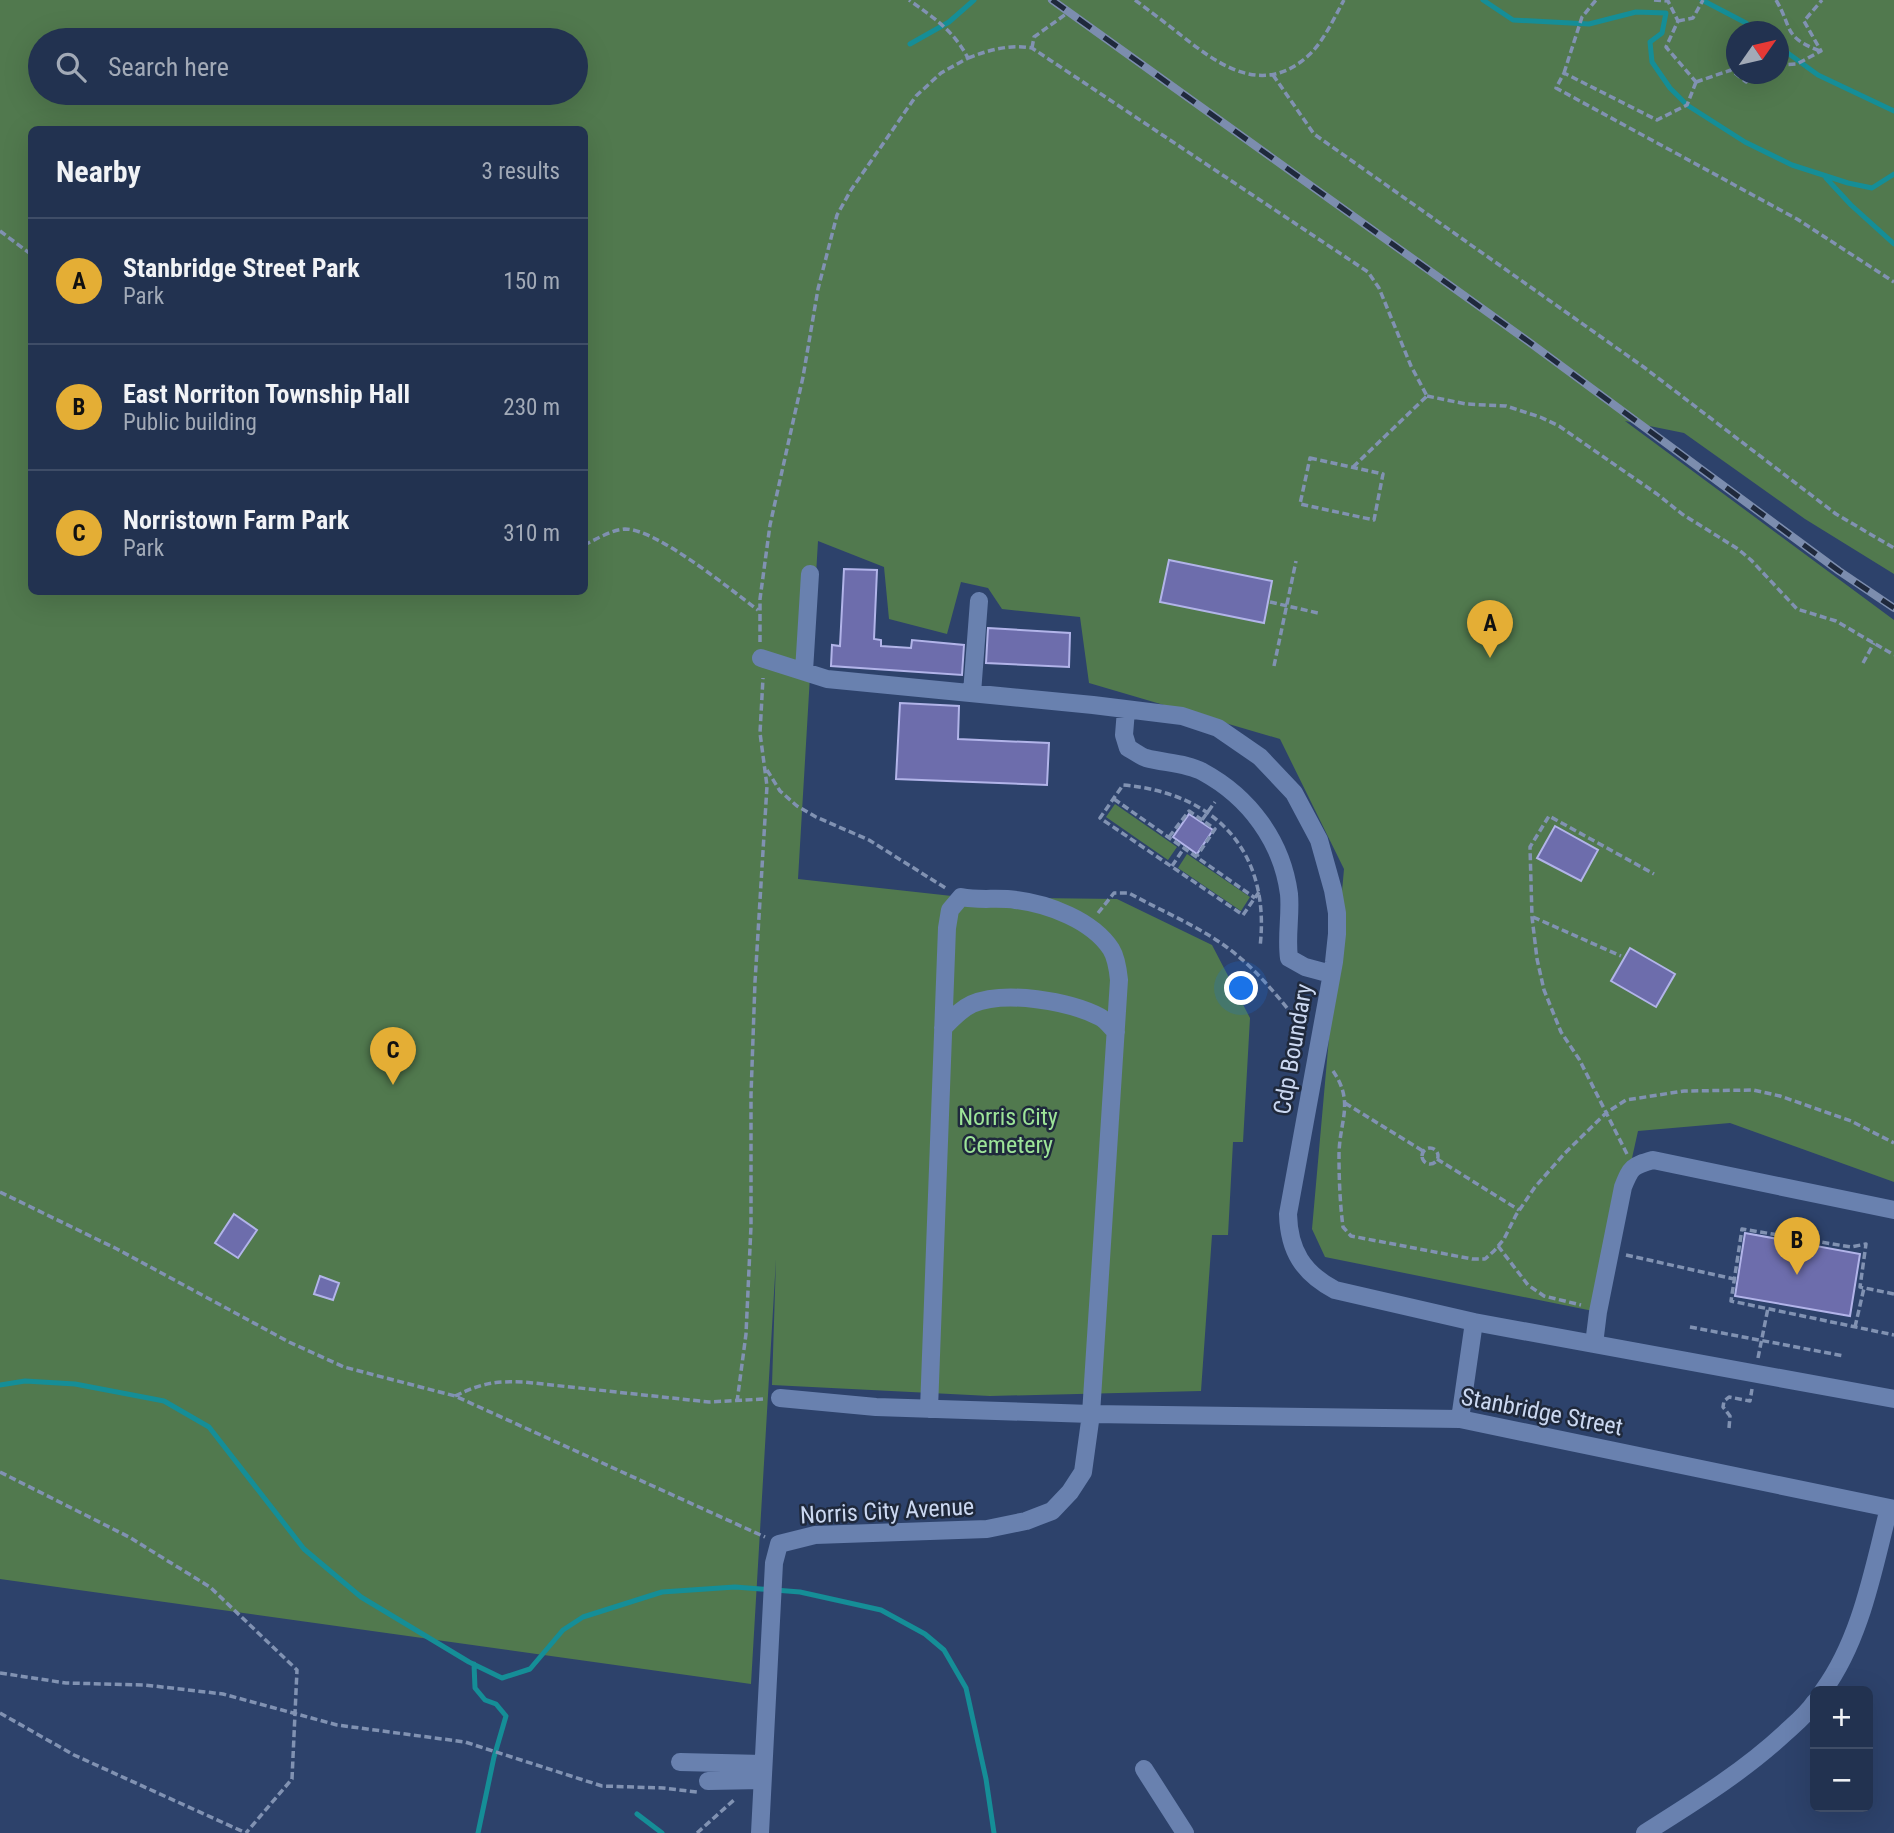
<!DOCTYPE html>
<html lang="en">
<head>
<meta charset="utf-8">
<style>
	body { margin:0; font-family:"Roboto Condensed",sans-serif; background:#2a3a57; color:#f1f3f6 }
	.controls { position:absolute; right:21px; bottom:21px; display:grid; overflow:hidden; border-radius:10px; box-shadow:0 7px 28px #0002 }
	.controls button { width:63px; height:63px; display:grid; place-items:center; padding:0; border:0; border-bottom:2px solid #3f4d67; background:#223250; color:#f1f3f6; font:35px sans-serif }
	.compass { position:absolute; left:1726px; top:21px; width:63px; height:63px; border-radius:50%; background:#223250; box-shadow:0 7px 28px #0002; rotate:56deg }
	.you { position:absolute; left:1242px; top:989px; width:24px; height:24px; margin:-18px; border:5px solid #fff; border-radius:50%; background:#1a73e8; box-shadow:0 0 0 10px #1a73e833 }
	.badge { display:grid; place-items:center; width:46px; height:46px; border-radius:50%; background:#e4ae35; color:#111; font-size:23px; font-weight:700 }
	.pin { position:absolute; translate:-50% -58px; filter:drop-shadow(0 2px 4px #0008) }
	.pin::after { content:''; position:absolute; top:37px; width:24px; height:21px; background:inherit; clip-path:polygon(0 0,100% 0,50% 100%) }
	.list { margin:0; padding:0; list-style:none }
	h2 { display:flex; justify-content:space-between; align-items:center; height:91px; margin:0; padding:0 28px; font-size:30px }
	h2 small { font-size:23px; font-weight:400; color:#a2aab7 }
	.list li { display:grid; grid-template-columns:46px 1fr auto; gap:21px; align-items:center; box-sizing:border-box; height:126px; padding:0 28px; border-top:2px solid #3f4d67 }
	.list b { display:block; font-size:26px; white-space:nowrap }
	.list p { margin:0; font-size:23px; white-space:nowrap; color:#a2aab7 }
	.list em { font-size:23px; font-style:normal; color:#a2aab7 }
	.icon { flex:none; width:38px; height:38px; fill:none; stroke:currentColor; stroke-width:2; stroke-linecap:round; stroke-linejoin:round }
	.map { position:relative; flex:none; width:1894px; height:1833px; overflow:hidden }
	.search { position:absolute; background:#223250; box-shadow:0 7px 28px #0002; left:28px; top:28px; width:560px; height:77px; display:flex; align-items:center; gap:18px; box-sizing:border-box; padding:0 24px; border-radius:38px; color:#a2aab7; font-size:26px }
	.panel { position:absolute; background:#223250; box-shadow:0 7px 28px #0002; left:28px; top:126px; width:560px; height:469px; border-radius:10px }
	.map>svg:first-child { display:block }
	.green { fill:#51794e; fill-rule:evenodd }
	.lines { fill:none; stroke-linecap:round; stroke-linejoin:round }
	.stream { stroke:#158e97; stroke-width:5 }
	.building { fill:#6d6dac; stroke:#b2b4e9; stroke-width:2 }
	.path { stroke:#8192b2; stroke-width:3.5; stroke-dasharray:7 3.5; stroke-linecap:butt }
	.minor { stroke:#6981af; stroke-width:18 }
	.rail-casing { stroke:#7c8dae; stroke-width:8 }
	.rail { stroke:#1f293c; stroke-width:5; stroke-dasharray:16; stroke-linecap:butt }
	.labels { text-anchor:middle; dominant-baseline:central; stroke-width:5; stroke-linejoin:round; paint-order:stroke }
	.street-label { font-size:24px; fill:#cbd8f1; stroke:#1f293c }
	.park-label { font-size:24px; fill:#9de498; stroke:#1f293c }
</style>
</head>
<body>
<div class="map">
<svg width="1894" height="1833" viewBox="0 0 1894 1833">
	<rect width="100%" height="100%" fill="#2d426b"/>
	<path class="green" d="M0,0h1894v574l-89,-55 -121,-86 -59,-12 269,199v562l-164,-59 -92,8 -40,181 -273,-55 -13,-28 32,-360 -64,-130 -191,-56 -9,-66 -78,-8 -14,-21 -27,-6 -14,52 -58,-15 -5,-52 -66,-26 -20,338 163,18 156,2 95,46 38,73 -7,124h-10l-5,93h-16l-11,156 -211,5 -218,-11 4,-126 -25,425 -751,-105zM1736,32h42v42h-42zM40,40h536v53h-536zM32,130h552v462h-552z
		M1115,804l62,43 -9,13 -62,-43z
		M1187,854l63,43 -9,14 -63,-43z"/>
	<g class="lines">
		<path class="stream" d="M1483,0l30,20 76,4 47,-12 30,1 -4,20 -12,9 2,20 18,26 17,17 58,37 47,23 56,18 24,5 22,-14
			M1702,0l44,23 12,9
			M910,44l39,-22 25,-22
			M1778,46l40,29 76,36
			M1826,178l25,27 43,39
			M0,1385l25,-4 50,3 89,17 45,26 95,122 57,48 108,65 33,16 28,-9 33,-39 20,-13 79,-25 73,-5 65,5 81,18 44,24 19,16 22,38 20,91 8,54
			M474,1664l1,24 10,12 11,4 10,12 -12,41 -16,76
			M637,1814l25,19"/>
	</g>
	<path class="building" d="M1169,560l103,21 -8,42 -104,-21z
		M844,569l33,1 -3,69 7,1v6l30,2 1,-8 52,5 -2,30 -131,-9 1,-21 8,1z
		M988,628l82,5 -1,34 -83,-4z
		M900,703l59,3 -1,33 91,4 -2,42 -151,-6z
		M1189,814l24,16 -16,24 -24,-17z
		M1555,826l43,24 -17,31 -44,-23z
		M1630,948l45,26 -19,33 -45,-26z
		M234,1214l23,16 -19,28 -23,-15z
		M1745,1233l115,21 -10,62 -115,-20z
		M320,1276l19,7 -6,17 -19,-6z"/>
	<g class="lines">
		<path class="path" d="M1135,0c16,12 32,24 47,36 39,31 83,61 128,18 15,-15 24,-36 34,-54
			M1654,0l14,1 10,20 -12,26 30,35
			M1776,0c17,29 7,37 44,51
			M1678,21l15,-3 10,-18
			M1032,48l2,-11 32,-23
			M968,58c21,-8 42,-14 64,-10l336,224 11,16 32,78 16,30
			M1778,65l19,-1 24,-13 -17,-30 18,-21
			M1564,73l18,-56 14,-17
			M1273,75l41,59 331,234 191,146 58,34
			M1696,82l-9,23 -30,15 -93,-47 -8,15 241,131 97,63
			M1696,82l35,-12 15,12 7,-8
			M0,231l32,24
			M1427,396l39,8 40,2 34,11 19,9 98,68 25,20 56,35 13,11 46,49 39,12 58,34
			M1310,458l73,16 -9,46 -74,-16z
			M1353,467l74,-71
			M584,545c13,-6 27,-15 41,-16 32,0 106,61 133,81
			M1270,602l48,11
			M760,642v-43l10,-74 33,-148 15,-88 19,-74 14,-25 65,-94 25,-23 27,-15c-15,-28 -34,-40 -59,-58
			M1863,663l11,-20
			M1274,666l22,-105
			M767,770l13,21 17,15 19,11 53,23 78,49
			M1114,799l141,99
			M1202,820l13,-18
			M1169,837l20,-26 26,18 -18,27
			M1172,866l12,-18
			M1259,892l-16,23 -143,-97 23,-33c94,8 148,68 137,162
			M1098,913l16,-20h15c36,20 77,36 109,63 25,21 46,48 66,73
			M1533,917l88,39
			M1333,1071c22,32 6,50 6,85 0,23 1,48 4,71l8,9 121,23h13l9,-8 10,-12 12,-24 19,-28 30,-34 41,-40 20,-13 58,-9 69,-1 27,6 71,25 43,22
			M1345,1103l78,48
			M1422 1156a8 8 0 1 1 16 0a8 8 0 1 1-16 0Z
			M1627,1154l-48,-95 -18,-27 -17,-42 -7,-31 -5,-42 -2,-70 19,-31 105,58
			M1437,1159l82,51
			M0,1192l117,57 172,93 55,25 111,29 310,141
			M1498,1246l30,39 16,11 37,9
			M1626,1255l108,24
			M1894,1294l-34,-7 6,-43 -15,3 -109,-18 -11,72 163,34
			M1690,1327l154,29
			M1855,1327l9,-39
			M1758,1358l10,-50
			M455,1396c27,-13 40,-15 69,-14l185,20 55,-3
			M737,1402l9,-68 5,-108v-131l4,-113 12,-196 -7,-53 3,-55
			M1729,1428l1,-12 -7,-9 1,-6 5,-4 21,4 2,-12
			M0,1472l129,65 81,50 87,83 -5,109 -46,54
			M0,1673l66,10 79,2 78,9 114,31 128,17 137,44 61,2 34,4
			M0,1713l74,42 172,78
			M697,1833l38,-34"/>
		<path class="minor" d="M761,658l66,21 266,26 89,11 36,12 42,29 34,36 25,47 14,50 4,23v21l-3,28 -46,252c1,37 15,59 47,76l139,32 -14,97
			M804,671l6,-97
			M972,693l7,-92
			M1126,710l-2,25 4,13c6,3 12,8 18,10 18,5 41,5 57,14 46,25 79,69 86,122 2,21 -3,42 0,64l16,9 26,7
			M943,1028c9,-9 18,-19 29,-24 33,-14 97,-3 128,13 6,3 11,10 16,15
			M1474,1322l420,77
			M1594,1344l4,-32 25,-125c8,-20 9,-21 30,-27l241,50
			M780,1398l96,9 215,7 369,5 434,90
			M1823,1691c38,-52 50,-121 66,-183
			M680,1762l83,2
			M1144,1769l41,64
			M708,1781l54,-1
			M760,1833l14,-270 5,-19 36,-9 172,-6 39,-8 26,-10 18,-19 13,-20 8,-58 28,-434c-1,-10 -3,-23 -8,-31 -19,-29 -63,-45 -95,-49 -18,-3 -36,1 -55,-3l-11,13 -3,18 -18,481
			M1645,1833c49,-31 98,-61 140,-100 11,-10 22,-19 30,-31"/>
		<g class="rail-casing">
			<path id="rail" d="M1052,0l477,342 310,229 55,37"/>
		</g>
		<use href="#rail" class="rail"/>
	</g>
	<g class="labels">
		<g class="street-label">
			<text transform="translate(1293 1049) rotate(-80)">Cdp Boundary</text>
			<text transform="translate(1542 1412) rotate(11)">Stanbridge Street</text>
			<text transform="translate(887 1511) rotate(-3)">Norris City Avenue</text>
		</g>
		<g class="park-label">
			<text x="1008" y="1117">Norris City<tspan x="1008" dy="28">Cemetery</tspan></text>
		</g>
	</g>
</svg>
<div class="controls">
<button>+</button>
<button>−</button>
</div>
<svg class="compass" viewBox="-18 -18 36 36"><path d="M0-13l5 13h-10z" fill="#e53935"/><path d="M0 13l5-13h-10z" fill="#a2aab7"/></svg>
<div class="you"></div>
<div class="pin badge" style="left:1490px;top:658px">A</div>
<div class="pin badge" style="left:1797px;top:1275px">B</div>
<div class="pin badge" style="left:393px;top:1085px">C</div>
<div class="search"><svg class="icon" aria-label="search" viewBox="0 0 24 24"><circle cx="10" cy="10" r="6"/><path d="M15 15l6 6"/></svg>Search here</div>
<section class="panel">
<h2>Nearby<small>3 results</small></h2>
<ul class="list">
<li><span class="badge">A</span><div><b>Stanbridge Street Park</b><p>Park</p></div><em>150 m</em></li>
<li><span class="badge">B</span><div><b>East Norriton Township Hall</b><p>Public building</p></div><em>230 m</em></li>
<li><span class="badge">C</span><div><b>Norristown Farm Park</b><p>Park</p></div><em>310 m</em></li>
</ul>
</section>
</div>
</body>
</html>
